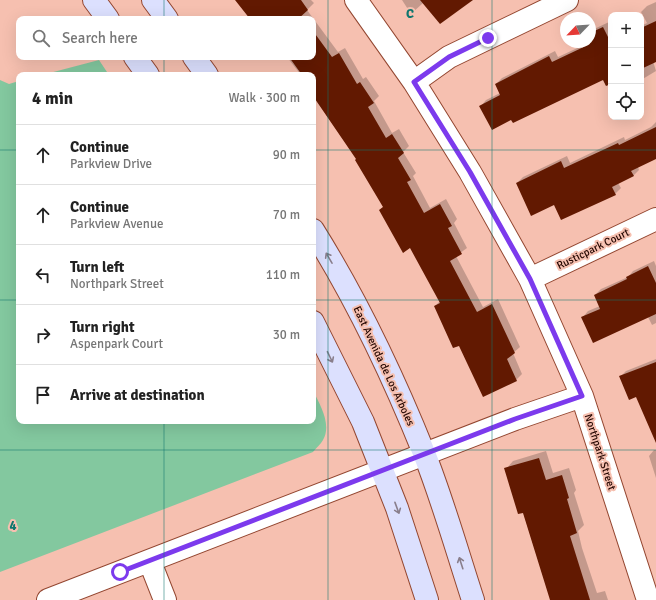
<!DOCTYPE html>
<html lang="en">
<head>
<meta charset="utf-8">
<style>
	body { margin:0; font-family:Signika,sans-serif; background:#f6f6f6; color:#222 }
	.controls { position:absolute; right:12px; top:12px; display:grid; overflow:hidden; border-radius:8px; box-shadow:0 4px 16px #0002 }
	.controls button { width:36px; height:36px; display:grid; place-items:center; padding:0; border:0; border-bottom:1px solid #e0e0e0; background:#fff; color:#222; font:20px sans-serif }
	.compass { position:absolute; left:560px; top:12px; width:36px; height:36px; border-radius:50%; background:#fff; box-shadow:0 4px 16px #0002; rotate:245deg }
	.stop { position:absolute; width:12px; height:12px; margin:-9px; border:3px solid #7c3aed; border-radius:50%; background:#fff }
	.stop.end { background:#7c3aed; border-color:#fff; box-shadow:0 1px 4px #0008 }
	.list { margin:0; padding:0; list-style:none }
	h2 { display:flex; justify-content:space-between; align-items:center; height:52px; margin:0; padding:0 16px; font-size:17px }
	h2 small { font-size:13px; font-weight:400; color:#767676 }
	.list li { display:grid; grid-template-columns:26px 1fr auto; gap:12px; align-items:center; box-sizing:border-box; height:60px; padding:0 16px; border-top:1px solid #e0e0e0 }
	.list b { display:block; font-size:15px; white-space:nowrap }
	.list p { margin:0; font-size:13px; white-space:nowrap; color:#767676 }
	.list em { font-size:13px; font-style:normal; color:#767676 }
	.icon { flex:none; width:22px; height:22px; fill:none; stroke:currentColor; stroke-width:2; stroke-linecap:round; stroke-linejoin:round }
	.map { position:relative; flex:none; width:656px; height:600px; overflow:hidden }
	.search { position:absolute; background:#fff; box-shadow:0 4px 16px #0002; left:16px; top:16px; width:300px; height:44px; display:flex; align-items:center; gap:10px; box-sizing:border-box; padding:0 14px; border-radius:8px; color:#767676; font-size:15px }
	.panel { position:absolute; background:#fff; box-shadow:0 4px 16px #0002; left:16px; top:72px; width:300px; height:352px; border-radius:8px }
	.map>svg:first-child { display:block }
	.green { fill:#83c89f }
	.shadow { fill:#0003 }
	.building { fill:#621901 }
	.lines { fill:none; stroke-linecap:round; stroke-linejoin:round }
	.street-casing { stroke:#934630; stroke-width:24 }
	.secondary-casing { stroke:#934630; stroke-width:24 }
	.street { stroke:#fff; stroke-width:22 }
	.secondary { stroke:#dce0fe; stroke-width:22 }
	.oneway { stroke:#897e8c }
	.route { stroke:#7c3aed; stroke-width:5 }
	.grid { fill:none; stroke:#0f766e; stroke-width:1; stroke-opacity:0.55 }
	.labels { text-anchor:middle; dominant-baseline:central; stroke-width:4; stroke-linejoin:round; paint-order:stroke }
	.street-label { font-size:11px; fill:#240601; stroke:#f6c0b0 }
	.grid-label { font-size:13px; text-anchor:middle; font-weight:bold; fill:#0f766e; stroke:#f6c0b0; stroke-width:4; stroke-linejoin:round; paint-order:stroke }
</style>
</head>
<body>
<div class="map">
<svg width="656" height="600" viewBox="0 0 656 600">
	<rect width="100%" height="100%" fill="#f6c0b0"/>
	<path class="green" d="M99,60l10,15h-67z
		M0,80l9,4 10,-3v340h294v-30c7,13 19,34 10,49 -2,4 -7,8 -10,12l-313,120z"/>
	<path class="shadow" d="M236,0h75l3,3 -7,7 31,42 7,-4 18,31 3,-2 13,19 -5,5 18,32 7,-4 10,17 -6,6 13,21 -3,3 17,32 16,-9 11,20 -3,4 13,25 -11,8 27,51 15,-8 22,48 -7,6 9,21 -6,6 -57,-35 -24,-39 5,-5 -29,-54 -31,-37 4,-4 -27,-47 -44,-63v-21h-12l-14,-18h26v-38h-55z
		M402,0h68l-47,3 -12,11z
		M656,2v50l-3,9 3,10 -15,9v-54l6,-3 -6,-11 6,-6z
		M609,22l2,5v56l-8,-5 -91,41 -31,-13 5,-6 14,-7 -4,-9 6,-6 53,-27 3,6 28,-13 -1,-2h5v-11z
		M656,122v36l-18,9 1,3 -6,6 -15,7 3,5 -6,6 -61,10 -37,-21 6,-6 44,-21 3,7 54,-26 1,3 26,-13z
		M654,261l2,5v57l-4,2 -4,-8h-65l5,-6 12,-5 -5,-11 6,-6 27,-12 5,-6z
		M656,359v76l-19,-39 -17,-19 6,-6z
		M654,450h2v28l-7,-22z
		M546,451l7,22 16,-5 7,22 -2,3 10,32 -6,6 4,17 15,45 8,-2 3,9h-57l-28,-88 -17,-43 7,-8z"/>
	<path class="building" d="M235,0h66l7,10 -10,9h-48z
		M420,0h53l-33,24z
		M656,21v41l-15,7v-41z
		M603,27l8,16v41l-5,2 -3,-6 -90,43 -2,-3 -19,10 -13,-24 21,-11 -5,-11 54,-28 3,6 38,-18v-11z
		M313,31l19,26 7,-4 18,31 3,-2 14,21 -6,4 18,31 6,-4 12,19 -6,5 13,22 -4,2 17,31 16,-9 12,22 -4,2 14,26 -12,7 27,51 15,-8 23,49 -8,6 10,22 -34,16 -24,-51 -6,2 -19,-42 6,-3 -30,-55 -7,5 -24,-43 4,-3 -28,-47 1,-1 -43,-63v-21h-11l-13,-18h24z
		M656,127v32l-25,12 3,5 -22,11 4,8 -55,25 -7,-15 -23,11 -15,-33 45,-22 3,7 54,-25 1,2z
		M648,266l8,17v31l-63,29 -12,-26 19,-8 -6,-14 33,-16 -1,-2z
		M656,362v81l-20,-46 -7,3 -10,-24z
		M539,458l7,22 16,-5 7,23 -2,1 10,34 -7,3 20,64h-40l-27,-87 -5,1 -14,-46z"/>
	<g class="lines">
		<g class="street-casing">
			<path id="street" d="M356,0l58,82 56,90 60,107 52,117 66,204
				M414,82l35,-25 118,-57
				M530,279l126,-60
				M150,562l15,38
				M48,600l467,-181 67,-23"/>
		</g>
		<g class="secondary-casing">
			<path id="secondary" d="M94,0l14,19
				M153,0l14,19
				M135,57l13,18
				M194,57l13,18
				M313,230c44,70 80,146 111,223 19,48 33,98 49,147
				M313,322l50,100 34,86 30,92"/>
		</g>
		<use href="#street" class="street"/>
		<use href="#secondary" class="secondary"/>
	</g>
	<defs><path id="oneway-shaft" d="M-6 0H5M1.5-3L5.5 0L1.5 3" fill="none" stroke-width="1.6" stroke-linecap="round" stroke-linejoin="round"/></defs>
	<g class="oneway">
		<use href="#oneway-shaft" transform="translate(329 258) rotate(-120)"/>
		<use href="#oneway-shaft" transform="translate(330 357) rotate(64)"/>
		<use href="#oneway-shaft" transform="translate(397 508) rotate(70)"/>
		<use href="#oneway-shaft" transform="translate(461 563) rotate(-108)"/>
	</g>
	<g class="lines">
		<path class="route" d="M120,572l395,-153 67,-23 -52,-117 -60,-107 -56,-90 35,-25 39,-19"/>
	</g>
	<path class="grid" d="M164,0v19M328,0v600M492,0v600M164,57v18M0,150h19M313,150h343M0,300h19M313,300h343M164,421v179M0,450h656"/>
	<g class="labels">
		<g class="street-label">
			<text transform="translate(593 249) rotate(-26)">Rusticpark Court</text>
			<text transform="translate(384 366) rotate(65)">East Avenida de Los Arboles</text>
			<text transform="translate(600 452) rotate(72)">Northpark Street</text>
		</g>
	</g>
	<g class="grid-label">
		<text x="410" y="18">C</text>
		<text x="13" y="530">4</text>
	</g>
</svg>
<div class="controls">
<button>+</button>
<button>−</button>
<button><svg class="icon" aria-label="locate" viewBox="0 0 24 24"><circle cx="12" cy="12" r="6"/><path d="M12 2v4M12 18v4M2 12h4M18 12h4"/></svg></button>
</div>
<svg class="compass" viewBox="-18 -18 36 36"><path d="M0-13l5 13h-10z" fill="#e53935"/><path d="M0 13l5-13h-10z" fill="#767676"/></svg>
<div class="stop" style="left:120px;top:572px"></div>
<div class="stop end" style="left:488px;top:38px"></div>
<div class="search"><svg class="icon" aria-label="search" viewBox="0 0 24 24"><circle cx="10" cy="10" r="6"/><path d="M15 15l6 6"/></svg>Search here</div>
<section class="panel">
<h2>4 min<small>Walk · 300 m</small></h2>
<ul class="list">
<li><svg class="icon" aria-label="ahead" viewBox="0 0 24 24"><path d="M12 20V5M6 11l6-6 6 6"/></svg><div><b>Continue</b><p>Parkview Drive</p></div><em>90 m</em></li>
<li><svg class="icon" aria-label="ahead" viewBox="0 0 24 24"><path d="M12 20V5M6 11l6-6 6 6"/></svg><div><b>Continue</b><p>Parkview Avenue</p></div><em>70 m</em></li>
<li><svg class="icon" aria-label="left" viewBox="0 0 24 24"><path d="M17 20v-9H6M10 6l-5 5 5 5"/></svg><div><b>Turn left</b><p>Northpark Street</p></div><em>110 m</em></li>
<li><svg class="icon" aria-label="right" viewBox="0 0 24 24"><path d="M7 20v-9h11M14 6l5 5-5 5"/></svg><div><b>Turn right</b><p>Aspenpark Court</p></div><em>30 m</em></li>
<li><svg class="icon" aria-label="arrive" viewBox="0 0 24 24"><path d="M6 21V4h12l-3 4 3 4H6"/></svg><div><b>Arrive at destination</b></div></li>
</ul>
</section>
</div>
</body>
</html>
